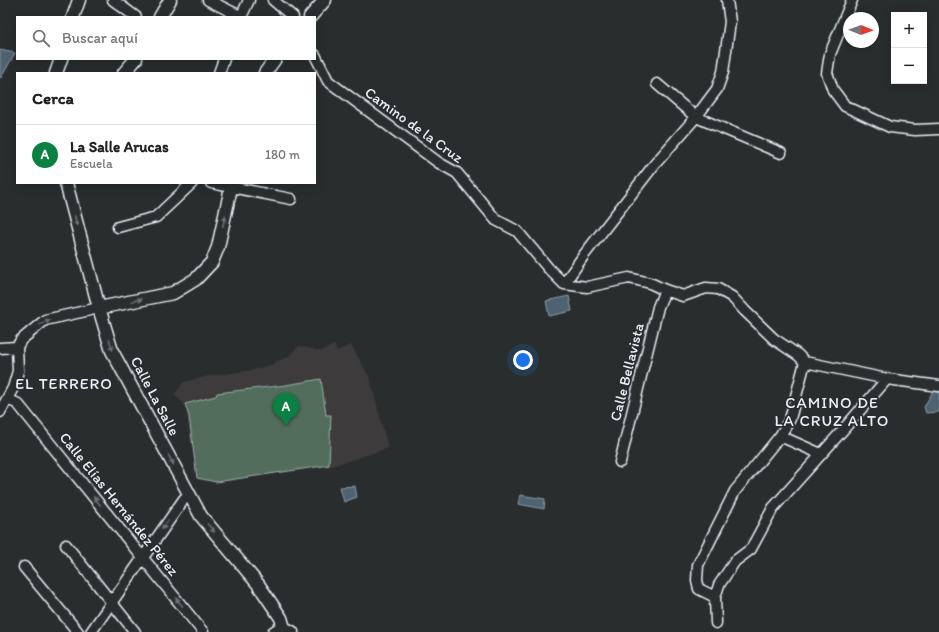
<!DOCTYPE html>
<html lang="es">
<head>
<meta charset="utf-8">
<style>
	body { margin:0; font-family:Itim,sans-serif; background:#f2f2f2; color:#222 }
	.controls { position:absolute; right:12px; top:12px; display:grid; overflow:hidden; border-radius:0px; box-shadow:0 2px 10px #0003 }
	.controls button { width:36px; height:36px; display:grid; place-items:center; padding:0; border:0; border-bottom:1px solid #e0e0e0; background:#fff; color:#222; font:20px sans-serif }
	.compass { position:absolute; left:843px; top:12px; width:36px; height:36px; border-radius:50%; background:#fff; box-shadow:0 2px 10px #0003; rotate:91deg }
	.you { position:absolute; left:523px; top:360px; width:14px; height:14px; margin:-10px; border:3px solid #fff; border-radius:50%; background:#1a73e8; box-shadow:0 0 0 6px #1a73e833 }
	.badge { display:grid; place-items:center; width:26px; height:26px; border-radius:50%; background:#0b8043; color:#fff; font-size:13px; font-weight:700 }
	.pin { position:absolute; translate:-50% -33px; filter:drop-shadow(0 1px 2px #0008) }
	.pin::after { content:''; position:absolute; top:21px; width:14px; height:12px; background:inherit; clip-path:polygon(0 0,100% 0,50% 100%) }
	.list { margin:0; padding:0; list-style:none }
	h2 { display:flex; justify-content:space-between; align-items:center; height:52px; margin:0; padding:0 16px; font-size:17px }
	h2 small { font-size:13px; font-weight:400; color:#767676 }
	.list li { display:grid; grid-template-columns:26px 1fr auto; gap:12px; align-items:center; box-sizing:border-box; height:60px; padding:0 16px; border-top:1px solid #e0e0e0 }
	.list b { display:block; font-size:15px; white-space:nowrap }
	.list p { margin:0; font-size:13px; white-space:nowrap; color:#767676 }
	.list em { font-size:13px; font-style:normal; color:#767676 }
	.icon { flex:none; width:22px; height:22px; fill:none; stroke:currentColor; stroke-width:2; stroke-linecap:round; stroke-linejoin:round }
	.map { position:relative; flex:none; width:939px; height:632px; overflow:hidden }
	.search { position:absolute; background:#fff; box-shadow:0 2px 10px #0003; left:16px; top:16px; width:300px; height:44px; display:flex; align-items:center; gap:10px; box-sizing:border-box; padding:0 14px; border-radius:0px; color:#767676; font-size:15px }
	.panel { position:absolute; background:#fff; box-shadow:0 2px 10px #0003; left:16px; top:72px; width:300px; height:112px; border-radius:0px }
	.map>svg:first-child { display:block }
	.built { fill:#3e3b3b }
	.green { fill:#526d5d; stroke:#9dafaa }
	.water { fill:#4d6471; stroke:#8b9ca7 }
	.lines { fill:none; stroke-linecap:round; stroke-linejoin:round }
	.minor-casing { stroke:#e8f1f8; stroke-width:13 }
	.tertiary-casing { stroke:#e8f1f8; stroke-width:15 }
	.minor { stroke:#2a2d2e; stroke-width:10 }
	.tertiary { stroke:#2a2d2e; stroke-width:12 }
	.oneway { fill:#6c7275 }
	.labels { text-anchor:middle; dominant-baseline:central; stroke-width:3.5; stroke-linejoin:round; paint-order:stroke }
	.street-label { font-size:15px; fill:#e8f1f8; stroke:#2a2d2e }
	.neighbourhood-label { font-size:16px; letter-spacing:1px; fill:#e8f1f8; stroke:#2a2d2e }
</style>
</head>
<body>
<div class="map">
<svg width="939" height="632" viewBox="0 0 939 632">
	<rect width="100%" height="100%" fill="#2a2d2e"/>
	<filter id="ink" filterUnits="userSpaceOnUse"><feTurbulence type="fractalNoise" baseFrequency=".025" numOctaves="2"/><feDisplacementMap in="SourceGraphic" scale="8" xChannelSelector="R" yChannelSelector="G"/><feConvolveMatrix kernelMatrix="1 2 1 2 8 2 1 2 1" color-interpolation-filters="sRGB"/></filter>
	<g filter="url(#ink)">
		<path class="built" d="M334,345l3,6 14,-6 19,33 18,70 -56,18 -116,16 -19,-4 -12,-74 -11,-9 10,-13 25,-6 45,-6 12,-4 6,-1 3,-3 13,-5 11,-11 22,5z"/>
		<path class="green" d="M321,379l5,36h5l-2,50 -113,17 -19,-4 -8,-62 -4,-12 31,-8 1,-3 69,-8z"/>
		<path class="water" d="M0,50l15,3 -14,25 -1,-1z
			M569,296l3,15 -23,5 -3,-15z
			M933,391l6,1v20l-13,1 -2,-6z
			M355,486l2,11 -13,5 -4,-15z
			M520,495l25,4 -1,10 -26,-5z"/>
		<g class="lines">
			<g class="minor-casing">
				<path id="minor" d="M113,0l23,17
					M208,0l34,17
					M273,0l20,17
					M852,0l-22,54 -3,19 6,17 12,16 45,21 25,3 24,-1
					M241,17l8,-17
					M315,55l13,26 111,82 18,10 39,47 21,11 32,38 15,15 23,3 42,-9 21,5 15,7 18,6 23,-8 12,1 14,8 13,14 29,28 24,16 7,7 82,17 52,7
					M219,73l5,-14
					M657,84l39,33 85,36
					M211,183l80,16
					M118,227l38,-10 36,-34
					M564,284l20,-29 70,-90 42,-48 21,-28 6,-17 7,-50 -3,-22
					M17,347l4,-7 24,-20 54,-12
					M0,348l17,-1
					M8,399l10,5 185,228
					M0,412l13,-24 5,-17 -1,-24
					M780,436l41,18
					M620,462l38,-155 7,-17
					M66,545l69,87
					M24,567l54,65
					M715,597l-16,-8 -2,-9 1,-15 37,-74 45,-55 10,-17 15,-57
					M716,623l-1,-26 4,-12 16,-24 16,-12 22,-41 69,-77 45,-52
					M91,632l93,-133 6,-3
					M273,632l6,-4h5"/>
			</g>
			<g class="tertiary-casing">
				<path id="tertiary" d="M73,17l6,-17
					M160,17l10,-17
					M310,17l15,-17
					M56,73l5,-14
					M124,73l12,-14
					M265,73l10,-14
					M66,183l33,125 13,43 89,165 57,68 23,34 3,10 8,4
					M99,308l74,-15 23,-14 16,-17 6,-15 14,-64"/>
			</g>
			<use href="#minor" class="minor"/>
			<use href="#tertiary" class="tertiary"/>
		</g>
		<defs><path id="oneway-solid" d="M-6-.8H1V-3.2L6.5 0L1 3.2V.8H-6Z"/></defs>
		<g class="oneway">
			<use href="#oneway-solid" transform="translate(76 221) rotate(75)"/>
			<use href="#oneway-solid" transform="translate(224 221) rotate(-77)"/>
			<use href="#oneway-solid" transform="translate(137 300) rotate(-12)"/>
			<use href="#oneway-solid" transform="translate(45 322) rotate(-27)"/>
			<use href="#oneway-solid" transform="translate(111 345) rotate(72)"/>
			<use href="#oneway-solid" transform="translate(171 460) rotate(62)"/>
			<use href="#oneway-solid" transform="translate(97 501) rotate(-129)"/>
			<use href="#oneway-solid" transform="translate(165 525) rotate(126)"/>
			<use href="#oneway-solid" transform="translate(211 528) rotate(50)"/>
			<use href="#oneway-solid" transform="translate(179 602) rotate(-129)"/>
		</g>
	</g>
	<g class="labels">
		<g class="street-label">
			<text transform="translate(414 125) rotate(36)">Camino de la Cruz</text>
			<text transform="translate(627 372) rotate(-76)">Calle Bellavista</text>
			<text transform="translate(155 396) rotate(62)">Calle La Salle</text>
			<text transform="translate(119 504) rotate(51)">Calle Elías Hernández Pérez</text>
		</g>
		<g class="neighbourhood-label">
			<text x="64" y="383">EL TERRERO</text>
			<text x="832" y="402">CAMINO DE<tspan x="832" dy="18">LA CRUZ ALTO</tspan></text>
		</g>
	</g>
</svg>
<div class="controls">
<button>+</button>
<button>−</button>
</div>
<svg class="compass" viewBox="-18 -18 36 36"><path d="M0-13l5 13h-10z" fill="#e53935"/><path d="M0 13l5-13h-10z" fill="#767676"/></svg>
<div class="you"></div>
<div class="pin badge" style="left:286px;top:426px">A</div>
<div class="search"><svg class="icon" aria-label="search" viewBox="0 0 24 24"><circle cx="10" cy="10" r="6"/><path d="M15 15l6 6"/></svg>Buscar aquí</div>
<section class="panel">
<h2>Cerca<small></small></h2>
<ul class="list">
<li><span class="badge">A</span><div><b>La Salle Arucas</b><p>Escuela</p></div><em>180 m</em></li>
</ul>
</section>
</div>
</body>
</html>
